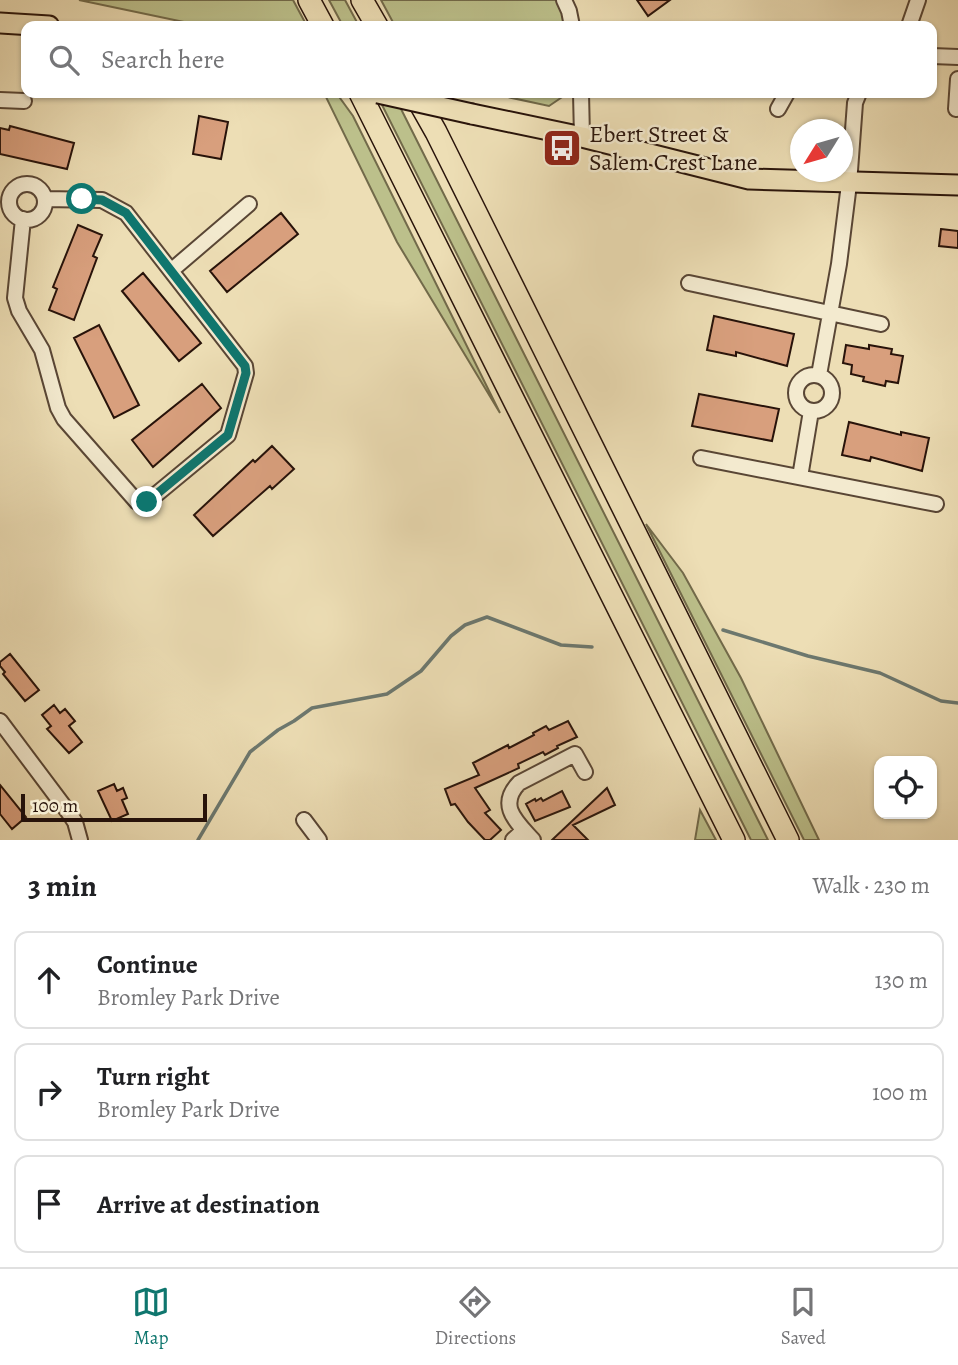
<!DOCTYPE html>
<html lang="en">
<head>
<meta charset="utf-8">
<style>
	body { margin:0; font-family:Alegreya,serif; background:#f2f2f2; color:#202124 }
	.controls { position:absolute; right:21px; bottom:21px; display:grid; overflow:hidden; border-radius:14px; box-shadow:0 2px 5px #0004 }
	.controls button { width:63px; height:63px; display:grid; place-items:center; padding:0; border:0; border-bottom:2px solid #e0e0e0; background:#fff; color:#202124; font:35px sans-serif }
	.compass { position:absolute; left:790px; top:119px; width:63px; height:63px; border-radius:50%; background:#fff; box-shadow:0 2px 5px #0004; rotate:233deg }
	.scale { position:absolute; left:21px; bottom:18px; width:186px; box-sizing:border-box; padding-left:7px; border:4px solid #28130a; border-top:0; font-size:19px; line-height:24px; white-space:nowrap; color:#28130a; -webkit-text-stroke:5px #f3eacf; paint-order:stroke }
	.stop { position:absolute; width:21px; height:21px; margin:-16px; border:5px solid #0f766e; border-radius:50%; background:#fff }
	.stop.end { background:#0f766e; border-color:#fff; box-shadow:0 2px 7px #0008 }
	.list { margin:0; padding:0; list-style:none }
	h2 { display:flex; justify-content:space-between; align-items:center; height:91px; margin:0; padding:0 28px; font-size:30px }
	h2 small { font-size:23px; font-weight:400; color:#757577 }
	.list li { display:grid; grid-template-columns:46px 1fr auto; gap:21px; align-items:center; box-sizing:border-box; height:98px; margin:0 14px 14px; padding:0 14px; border:2px solid #e0e0e0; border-radius:14px }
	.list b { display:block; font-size:26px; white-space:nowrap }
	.list p { margin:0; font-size:23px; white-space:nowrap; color:#757577 }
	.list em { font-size:23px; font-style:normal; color:#757577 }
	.icon { flex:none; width:38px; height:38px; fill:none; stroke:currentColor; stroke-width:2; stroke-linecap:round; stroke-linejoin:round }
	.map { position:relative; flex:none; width:958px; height:840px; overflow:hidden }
	.search { position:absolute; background:#fff; box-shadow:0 2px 5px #0004; left:21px; right:21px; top:21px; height:77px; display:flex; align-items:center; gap:18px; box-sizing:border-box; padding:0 24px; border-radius:14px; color:#757577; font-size:26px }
	.sheet { height:427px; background:#fff }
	nav { display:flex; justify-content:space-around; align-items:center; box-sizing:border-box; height:98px; border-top:2px solid #e0e0e0; background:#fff; font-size:19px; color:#757577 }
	nav a { display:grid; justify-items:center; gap:4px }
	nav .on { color:#0f766e }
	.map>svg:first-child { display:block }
	.green { fill:#bcc08b; stroke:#726a4a; stroke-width:2 }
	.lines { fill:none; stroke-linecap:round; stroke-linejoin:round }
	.stream { stroke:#6c786f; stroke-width:3.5 }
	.building { fill:#d89f7d; stroke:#28130a; stroke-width:2 }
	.minor-casing { stroke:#594635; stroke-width:18 }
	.major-casing { stroke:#28130a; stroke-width:23 }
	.highway-casing { stroke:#28130a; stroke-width:24 }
	.minor { stroke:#f3eacf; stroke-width:14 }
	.major { stroke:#eddeb5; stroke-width:19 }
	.highway { stroke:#eddeb5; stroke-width:21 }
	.major-bridge-casing { stroke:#28130a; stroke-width:23; stroke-linecap:butt }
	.major-bridge { stroke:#eddeb5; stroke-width:19 }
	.route { stroke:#0f766e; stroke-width:9 }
	.labels { text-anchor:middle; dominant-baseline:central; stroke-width:5; stroke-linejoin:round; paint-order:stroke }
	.poi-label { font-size:24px; fill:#28130a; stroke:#f3eacf; text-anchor:start }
</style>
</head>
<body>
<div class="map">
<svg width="958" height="840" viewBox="0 0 958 840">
	<rect width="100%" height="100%" fill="#eddeb5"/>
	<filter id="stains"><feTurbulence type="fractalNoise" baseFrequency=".00286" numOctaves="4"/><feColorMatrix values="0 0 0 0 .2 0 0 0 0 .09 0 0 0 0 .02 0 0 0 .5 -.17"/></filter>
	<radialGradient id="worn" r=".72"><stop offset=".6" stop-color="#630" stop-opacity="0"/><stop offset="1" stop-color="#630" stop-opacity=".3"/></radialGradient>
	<path class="green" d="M79,0h214l14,26h-104z
		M329,0h16l14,26h-16z
		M381,0h179l14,26h-179z
		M324,93l13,1 16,22 147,297 -103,-171z
		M376,93h17l375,747h-17z
		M489,93h79l-19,13z
		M646,524l37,49 58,105 78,162h-15z
		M700,810l16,30h-21z"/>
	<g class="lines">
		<path class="stream" d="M723,630l85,26 72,17 61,28 17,2
			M198,840l52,-88 28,-22 16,-9 18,-13 75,-14 34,-23 30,-35 14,-11 22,-8 74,28 31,2"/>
	</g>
	<path class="building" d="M637,0h33l-22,16z
		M199,116l29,6 -7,37 -28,-5z
		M10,126l64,17 -7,26 -67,-15v-26l9,2z
		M281,213l17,21 -71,58 -17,-21z
		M78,225l24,10 -9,21 4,2 -23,62 -25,-10 8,-21 -4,-2z
		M941,229l17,2v17l-19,-2z
		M143,273l58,70 -22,18 -57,-70z
		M714,316l80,18 -7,32 -51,-14v4l-29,-6z
		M99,325l40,80 -25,13 -40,-80z
		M846,345l23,4v-4l23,4 -1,5 12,2 -5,27 -12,-2 -1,5 -22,-5 1,-4 -13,-3 1,-9 -9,-2z
		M202,384l19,24 -68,59 -21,-27z
		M699,394l80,15 -7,32 -80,-15z
		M849,422l52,13v-3l28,6 -7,33 -51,-14 -1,4 -28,-6z
		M272,446l22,23 -22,20 -2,-3 -57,50 -19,-21 59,-55 2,2z
		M10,654l29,36 -14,11 -22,-27 2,-2 -5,-6v-4z
		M54,705l6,8 5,-4 10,12 -6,5 13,16 -13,11 -22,-24 4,-3 -9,-11z
		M568,721l9,16 -20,9 1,2 -13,7 -2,-3 -25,12 1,4 -44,20 15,22 -5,3 16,17 -11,10h-5l-17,-18 -13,-18 -4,1 -6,-16 34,-14 -6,-12 35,-18 1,3 25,-13 -1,-2 13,-7 3,4z
		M114,784l3,7 6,-3 4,10 -5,2 6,14 -16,7 -14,-30z
		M0,785l26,32 -14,12 -12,-15z
		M607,788l8,17 -42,20 15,15h-36z
		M562,791l8,16 -35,14 -9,-17 9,-5 1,2 5,-3 2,3z"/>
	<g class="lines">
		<g class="minor-casing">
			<path id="minor" d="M564,0l5,11 3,15
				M909,26l9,-26
				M932,56l26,1
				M581,93l1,44
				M0,100l24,1
				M778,109l9,-16
				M956,109l2,-30
				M9 202a18 18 0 1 1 36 0a18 18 0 1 1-36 0Z
				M23,219l-8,79 4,13 23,39 16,58 6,11 73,83h10l81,-67 18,-62 -1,-7 -119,-153 -24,-13 -57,-1
				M172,270l77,-66
				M689,283l192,41
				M796 393a18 18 0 1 1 36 0a18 18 0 1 1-36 0Z
				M819,375l20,-111 10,-80 6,-81 4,-10
				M701,458l235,46
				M800,477l11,-66
				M0,721l69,92 6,9 5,18
				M304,820l15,20
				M513,840l11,-10
				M533,840c-16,-18 -36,-34 -14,-57l56,-29 10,18"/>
		</g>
		<g class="major-casing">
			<path id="major" d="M0,23l49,3
				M472,114l110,23 167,42 209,6"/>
		</g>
		<g class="highway-casing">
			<path id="highway" d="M309,0l14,26
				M362,0l15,26
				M360,93l374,747
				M414,93l22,39 352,708"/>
		</g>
		<use href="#minor" class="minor"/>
		<use href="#major" class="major"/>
		<use href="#highway" class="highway"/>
		<g class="major-bridge-casing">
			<path id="major-bridge" d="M378,93l94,21"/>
		</g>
		<use href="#major-bridge" class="major-bridge"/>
	</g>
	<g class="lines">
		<path class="route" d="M82,199l20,1 24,13 119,153 1,7 -18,62 -81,67"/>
	</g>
	<defs>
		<g id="bus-square" transform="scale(2.0125)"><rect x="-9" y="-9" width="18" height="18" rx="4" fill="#8f2418" stroke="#f3eacf"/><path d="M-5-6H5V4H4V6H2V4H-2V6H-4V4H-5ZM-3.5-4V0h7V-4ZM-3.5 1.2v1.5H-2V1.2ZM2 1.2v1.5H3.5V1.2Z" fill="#fff"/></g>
	</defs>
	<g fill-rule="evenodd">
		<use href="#bus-square" x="562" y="148"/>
	</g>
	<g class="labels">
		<g class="poi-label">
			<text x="589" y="134">Ebert Street &amp;<tspan x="589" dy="28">Salem Crest Lane</tspan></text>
		</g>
	</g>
	<rect width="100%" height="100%" filter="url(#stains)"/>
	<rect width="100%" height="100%" fill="url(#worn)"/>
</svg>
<div class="controls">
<button><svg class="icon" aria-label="locate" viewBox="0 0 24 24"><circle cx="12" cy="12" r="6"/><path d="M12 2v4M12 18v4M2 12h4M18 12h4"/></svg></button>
</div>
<svg class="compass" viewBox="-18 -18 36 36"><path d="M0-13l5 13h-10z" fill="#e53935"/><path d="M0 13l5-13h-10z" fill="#757577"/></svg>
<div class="scale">100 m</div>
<div class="stop" style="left:82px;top:199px"></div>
<div class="stop end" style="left:147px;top:502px"></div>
<div class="search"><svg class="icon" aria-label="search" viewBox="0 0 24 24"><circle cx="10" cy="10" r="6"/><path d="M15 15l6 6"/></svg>Search here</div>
</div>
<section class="sheet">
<h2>3 min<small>Walk · 230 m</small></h2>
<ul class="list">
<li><svg class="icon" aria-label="ahead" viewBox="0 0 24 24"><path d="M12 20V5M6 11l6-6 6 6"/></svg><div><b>Continue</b><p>Bromley Park Drive</p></div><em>130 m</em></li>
<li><svg class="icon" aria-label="right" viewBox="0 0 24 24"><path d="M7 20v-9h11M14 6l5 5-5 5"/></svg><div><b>Turn right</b><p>Bromley Park Drive</p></div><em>100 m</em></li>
<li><svg class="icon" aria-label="arrive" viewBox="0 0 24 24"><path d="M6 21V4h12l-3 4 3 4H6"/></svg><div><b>Arrive at destination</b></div></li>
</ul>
</section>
<nav>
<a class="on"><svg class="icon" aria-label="map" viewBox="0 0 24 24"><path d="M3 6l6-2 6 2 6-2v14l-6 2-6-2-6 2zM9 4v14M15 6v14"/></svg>Map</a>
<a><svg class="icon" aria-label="directions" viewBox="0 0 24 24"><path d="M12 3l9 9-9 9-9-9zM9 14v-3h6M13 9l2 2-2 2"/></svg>Directions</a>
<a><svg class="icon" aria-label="saved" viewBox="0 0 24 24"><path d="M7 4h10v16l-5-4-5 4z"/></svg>Saved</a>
</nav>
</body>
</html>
